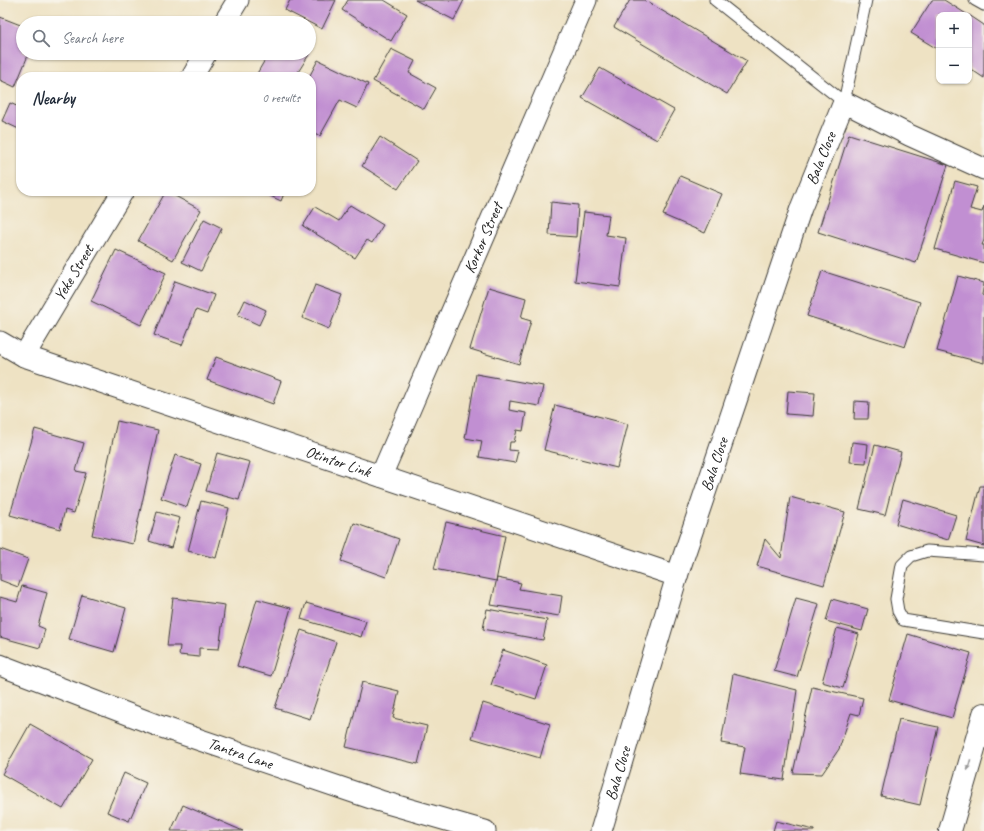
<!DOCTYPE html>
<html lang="en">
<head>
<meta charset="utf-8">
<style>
	body { margin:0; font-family:Caveat,sans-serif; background:#f6f6f7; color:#1f2937 }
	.controls { position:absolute; right:12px; top:12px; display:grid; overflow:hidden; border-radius:8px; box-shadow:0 1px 3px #0004 }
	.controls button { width:36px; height:36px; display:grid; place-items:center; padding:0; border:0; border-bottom:1px solid #e0e1e3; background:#fff; color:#1f2937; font:20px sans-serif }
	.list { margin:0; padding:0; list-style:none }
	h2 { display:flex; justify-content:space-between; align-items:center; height:52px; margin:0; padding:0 16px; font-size:17px }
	h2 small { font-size:13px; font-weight:400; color:#747a83 }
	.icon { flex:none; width:22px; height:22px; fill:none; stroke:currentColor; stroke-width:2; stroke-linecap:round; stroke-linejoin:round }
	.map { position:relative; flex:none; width:984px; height:831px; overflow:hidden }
	.search { position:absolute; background:#fff; box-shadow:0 1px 3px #0004; left:16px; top:16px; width:300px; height:44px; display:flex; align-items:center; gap:10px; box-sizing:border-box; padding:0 14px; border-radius:22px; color:#747a83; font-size:15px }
	.panel { position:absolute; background:#fff; box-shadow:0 1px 3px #0004; left:16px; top:72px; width:300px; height:124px; border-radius:16px }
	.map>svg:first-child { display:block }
	.building { fill:#c18fd2 }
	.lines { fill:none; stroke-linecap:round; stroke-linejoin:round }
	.lane-casing { stroke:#3c3a35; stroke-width:13 }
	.street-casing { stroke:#3c3a35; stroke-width:23 }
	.secondary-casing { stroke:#3c3a35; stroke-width:24 }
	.lane { stroke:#fff; stroke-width:11 }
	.street { stroke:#fff; stroke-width:21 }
	.secondary { stroke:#fff; stroke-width:22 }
	.oneway { fill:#999 }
	.labels { text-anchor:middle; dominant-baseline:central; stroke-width:3.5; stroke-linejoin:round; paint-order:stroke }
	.street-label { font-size:16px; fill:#1c1c1c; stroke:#f7f3e8 }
</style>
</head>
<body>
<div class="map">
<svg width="984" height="831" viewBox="0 0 984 831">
	<rect width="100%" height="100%" fill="#f7f3e8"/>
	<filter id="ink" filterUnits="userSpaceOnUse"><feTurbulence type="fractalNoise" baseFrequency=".025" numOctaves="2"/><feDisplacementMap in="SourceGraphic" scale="8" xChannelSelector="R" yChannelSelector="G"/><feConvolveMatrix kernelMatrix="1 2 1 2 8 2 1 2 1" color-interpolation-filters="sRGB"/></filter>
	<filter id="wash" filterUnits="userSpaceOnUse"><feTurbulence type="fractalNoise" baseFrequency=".012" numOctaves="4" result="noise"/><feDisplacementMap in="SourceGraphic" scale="16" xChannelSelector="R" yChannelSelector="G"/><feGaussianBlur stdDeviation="0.9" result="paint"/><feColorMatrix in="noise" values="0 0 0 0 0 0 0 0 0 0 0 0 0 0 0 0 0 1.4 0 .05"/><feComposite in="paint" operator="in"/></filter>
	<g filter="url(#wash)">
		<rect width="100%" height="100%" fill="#eee2c3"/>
		<g id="blocks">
			<path class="building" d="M290,0h46l-14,29 -37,-19z
				M348,0h36l23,14 -16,27 -49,-31z
				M415,0h49l-10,20z
				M630,0h14l103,61 -20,33 -113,-67z
				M932,0h12l24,15h-29v35l-28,-17z
				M969,15l15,10v53l-15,-10z
				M0,17l23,9v27h6l-14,34 -15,-7z
				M391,49l24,12 -6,12 27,15 -12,21 -51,-28z
				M269,53h41l-15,24h-40z
				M318,60l50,24 -11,24 -17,-8 -20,36 -9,-5v-54h-2z
				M600,68l74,42 -17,30 -75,-42z
				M10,103l11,5v22l-19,-9z
				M849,134l99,31 -32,98 -98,-31z
				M380,137l37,24 -19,28 -36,-23z
				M680,176l42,18 -17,39 -42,-18z
				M955,181l22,6 -7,22 12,3 2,-6v34l-2,5h2v18l-49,-14z
				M166,191l35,19 -28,50 -35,-19z
				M260,191h25l-4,10z
				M551,202l27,3 -2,32 -27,-2z
				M350,205l33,20 -11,18 -5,-3 -12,18 -52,-32 12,-19 24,14z
				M584,212l25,3 -3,20 20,3 -6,49 -45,-6z
				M204,219l18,9 -21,43 -19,-9z
				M116,250l50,23 -25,52 -50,-24z
				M822,271l98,31 -15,45 -98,-31z
				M958,276l26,7 -2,12 2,1v67l-47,-12z
				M175,281l39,14 -7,19 -11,-4 -14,35 -28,-10z
				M315,285l27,10 -13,34 -27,-11z
				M489,287l37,11 -5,20 10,3 -12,43 -49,-15z
				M245,300l21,10 -7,15 -21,-10z
				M216,357l65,24 -8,23 -66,-24z
				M476,374l67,12 -4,20 -29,-5 -1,9 17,3 -3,18 -6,-1 -3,12h-4l-1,8 9,1 -3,12 -36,-6 3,-16 -17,-3z
				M788,391l27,2 -2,23 -27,-2z
				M855,401l14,1 -1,17h-14z
				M555,405l73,19 -11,44 -73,-18z
				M117,421l41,9 -25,114 -41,-9z
				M35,429l49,14 -8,28 10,2 -12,40 -9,-3 -5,19 -50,-14z
				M852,442l16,2 -2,19 -16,-1z
				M875,445l26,7 -16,63 -26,-6z
				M217,453l33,9 -11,38 -33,-9z
				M175,455l26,9 -14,43 -26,-9z
				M980,486h4v60l-18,-5z
				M790,497l55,15 -21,73 -67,-19 8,-27 16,19z
				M903,499l53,16 -8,25 -52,-16z
				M201,501l28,7 -13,50 -28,-7z
				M157,512l23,6 -9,30 -22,-7z
				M446,522l59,14 -9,45 -62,-12z
				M354,523l45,16 -13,38 -45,-16z
				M0,549l28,10 -10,28 -18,-7z
				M497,578l24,5 -2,6 43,7 -3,20 -68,-11z
				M22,586l25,7 -9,33 7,3 -5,19 -40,-11v-40l17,5z
				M82,595l44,13 -12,44 -45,-13z
				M173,598l52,7 -6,44 -20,-1v9l-20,-2 1,-9h-13z
				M796,598l23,6 -22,73 -23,-6z
				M257,599l34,9 -20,68 -34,-10z
				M832,599l36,10 -6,22 -36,-10z
				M306,603l60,18 -5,16 -60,-18z
				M487,609l60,11 -4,20 -60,-11z
				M837,628l22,6 -16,54 -21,-6z
				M301,630l35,12 -26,77 -35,-11z
				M908,634l63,19 -19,65 -63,-18z
				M503,650l44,15 -11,34 -45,-14z
				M733,674l64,16 -13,90 -44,-6 5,-27 -24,-4z
				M362,682l37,9 -6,27 34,8 -9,38 -72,-17z
				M812,687l51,11 -4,17 -8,-2 -12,36 -17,25 -29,-1z
				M483,703l67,21 -10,34 -68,-20z
				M899,719l39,8 -18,78 -39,-9z
				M30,724l62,35 -29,50 -61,-35z
				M124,773l22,10 -17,38 -22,-9z
				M183,805l60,26h-72z
				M776,821l38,9v1h-41z"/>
		</g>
	</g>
	<g filter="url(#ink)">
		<use href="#blocks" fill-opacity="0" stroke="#3c3a35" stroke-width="1"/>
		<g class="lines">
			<g class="lane-casing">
				<path id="lane" d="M715,0l129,102 22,-102
					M975,0l9,5
					M984,555l-57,-4 -16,5 -9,9 -6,34 2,12 5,9 81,13"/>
			</g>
			<g class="street-casing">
				<g id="street">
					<path d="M224,23l14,-23"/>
					<path d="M192,77l14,-24"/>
					<path id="s1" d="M0,342l24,14 653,220"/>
					<path id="s2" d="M24,356l99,-165"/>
					<path id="s3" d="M381,476l205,-476"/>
					<path id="s4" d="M0,665l159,61 221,75 105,30"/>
					<path id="s5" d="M601,831l76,-255 124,-368 43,-106 65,33 75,34"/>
				</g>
			</g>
			<g class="secondary-casing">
				<path id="secondary" d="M950,831l34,-117"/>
			</g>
			<use href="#lane" class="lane"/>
			<use href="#street" class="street"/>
			<use href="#secondary" class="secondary"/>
		</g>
		<defs><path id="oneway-solid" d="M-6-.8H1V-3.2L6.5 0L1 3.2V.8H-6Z"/></defs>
		<use class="oneway" href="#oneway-solid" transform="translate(969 765) rotate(106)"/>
	</g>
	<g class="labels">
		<g class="street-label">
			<text stroke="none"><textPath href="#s5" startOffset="708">Bala Close</textPath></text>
			<text stroke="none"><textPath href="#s3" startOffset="259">Korkor Street</textPath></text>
			<text stroke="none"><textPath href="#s2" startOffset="97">Yeke Street</textPath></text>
			<text stroke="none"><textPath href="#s1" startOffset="359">Otintor Link</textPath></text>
			<text stroke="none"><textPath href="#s5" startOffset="384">Bala Close</textPath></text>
			<text stroke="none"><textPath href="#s4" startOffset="256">Tantra Lane</textPath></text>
			<text stroke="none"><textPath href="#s5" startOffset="60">Bala Close</textPath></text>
		</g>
	</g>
</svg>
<div class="controls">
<button>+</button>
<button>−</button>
</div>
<div class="search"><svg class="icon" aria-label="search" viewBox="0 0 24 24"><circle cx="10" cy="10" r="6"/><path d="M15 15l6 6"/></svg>Search here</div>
<section class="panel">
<h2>Nearby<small>0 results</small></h2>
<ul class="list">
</ul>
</section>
</div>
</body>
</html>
